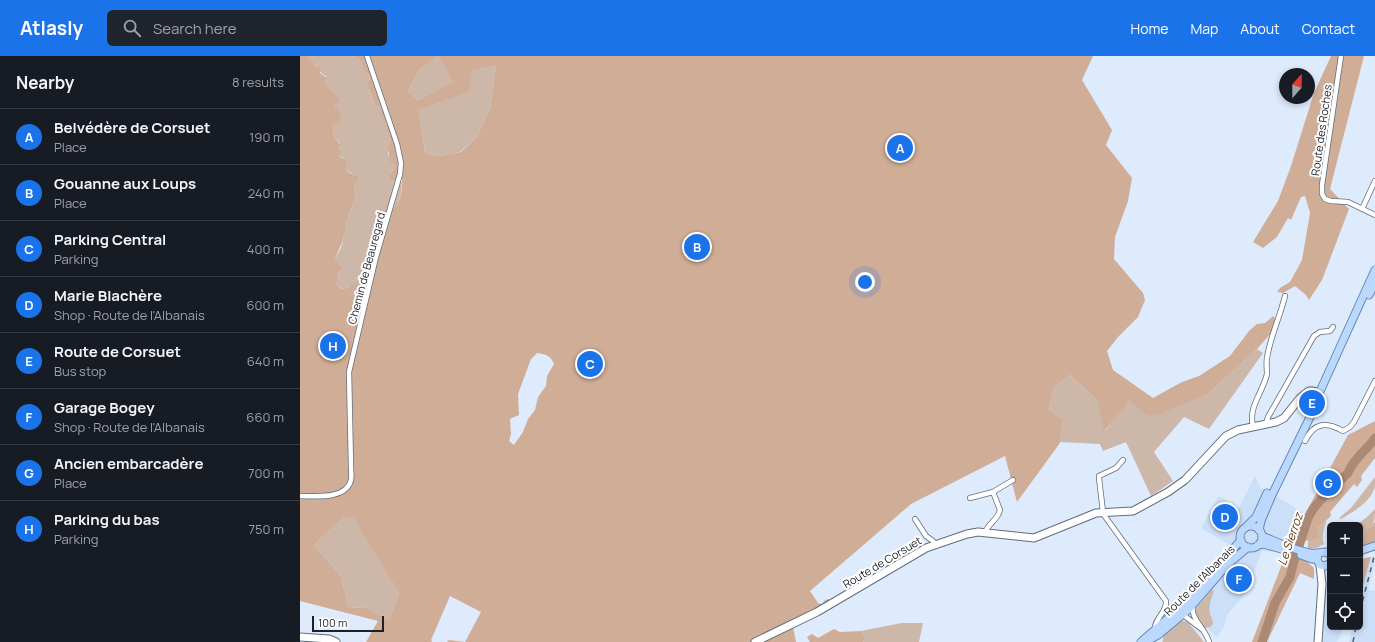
<!DOCTYPE html>
<html lang="en">
<head>
<meta charset="utf-8">
<style>
	body { margin:0; font-family:Manrope,sans-serif; background:#20242c; color:#f1f3f6 }
	.controls { position:absolute; right:12px; bottom:12px; display:grid; overflow:hidden; border-radius:6px; box-shadow:0 2px 6px #0003 }
	.controls button { width:36px; height:36px; display:grid; place-items:center; padding:0; border:0; border-bottom:1px solid #363941; background:#171b24; color:#f1f3f6; font:20px sans-serif }
	.compass { position:absolute; left:979px; top:12px; width:36px; height:36px; border-radius:50%; background:#171b24; box-shadow:0 2px 6px #0003; rotate:21deg }
	.scale { position:absolute; left:12px; bottom:10px; width:72px; box-sizing:border-box; padding-left:4px; border:2px solid #1c2127; border-top:0; font-size:11px; line-height:14px; white-space:nowrap; color:#1c2127; -webkit-text-stroke:3px #fff; paint-order:stroke }
	.you { position:absolute; left:565px; top:226px; width:14px; height:14px; margin:-10px; border:3px solid #fff; border-radius:50%; background:#1a73e8; box-shadow:0 0 0 6px #1a73e833 }
	.badge { display:grid; place-items:center; width:26px; height:26px; border-radius:50%; background:#1a73e8; color:#fff; font-size:13px; font-weight:700 }
	.pin { position:absolute; translate:-50% -50%; border:2px solid #fff; box-shadow:0 1px 4px #0006 }
	.list { margin:0; padding:0; list-style:none }
	h2 { display:flex; justify-content:space-between; align-items:center; height:52px; margin:0; padding:0 16px; font-size:17px }
	h2 small { font-size:13px; font-weight:400; color:#9ea1a6 }
	.list li { display:grid; grid-template-columns:26px 1fr auto; gap:12px; align-items:center; box-sizing:border-box; height:56px; padding:0 16px; border-top:1px solid #363941 }
	.list b { display:block; font-size:15px; white-space:nowrap }
	.list p { margin:0; font-size:13px; white-space:nowrap; color:#9ea1a6 }
	.list em { font-size:13px; font-style:normal; color:#9ea1a6 }
	.icon { flex:none; width:22px; height:22px; fill:none; stroke:currentColor; stroke-width:2; stroke-linecap:round; stroke-linejoin:round }
	.map { position:relative; flex:none; width:1075px; height:586px; overflow:hidden }
	header { display:flex; align-items:center; gap:24px; box-sizing:border-box; height:56px; padding:0 20px; background:#1a73e8; color:#fff }
	header strong { font-size:19px }
	nav { display:flex; gap:22px; margin-inline-start:auto; font-size:14px }
	.search { width:280px; height:36px; background:#20242c; display:flex; align-items:center; gap:10px; box-sizing:border-box; padding:0 14px; border-radius:6px; color:#9ea1a6; font-size:15px }
	main { display:flex }
	aside { flex:1; background:#171b24 }
	.map>svg:first-child { display:block }
	.built { fill:#ccdff8 }
	.green { fill:#ccb7a9 }
	.forest { fill:#d0ad97; fill-rule:evenodd }
	.lines { fill:none; stroke-linecap:round; stroke-linejoin:round }
	.river { stroke:#ab8974; stroke-width:9 }
	.primary-tunnel { stroke:#b6c3d2; stroke-width:7; stroke-dasharray:7 3.5; stroke-linecap:butt }
	.street-casing { stroke:#616d7d; stroke-width:6 }
	.secondary-casing { stroke:#616d7d; stroke-width:9 }
	.primary-casing { stroke:#6688b2; stroke-width:9 }
	.street { stroke:#fff; stroke-width:4.5 }
	.secondary { stroke:#fff; stroke-width:7 }
	.primary { stroke:#bbd9fe; stroke-width:7 }
	.rail { stroke:#545c65; stroke-width:1.5; stroke-dasharray:5 5; stroke-linecap:butt }
	.labels { text-anchor:middle; dominant-baseline:central; stroke-width:4; stroke-linejoin:round; paint-order:stroke }
	.street-label { font-size:11px; fill:#1c2127; stroke:#fff }
	.water-label { font-size:12px; font-style:italic; fill:#673815; stroke:#fff }
</style>
</head>
<body>
<header>
<strong>Atlasly</strong>
<div class="search"><svg class="icon" aria-label="search" viewBox="0 0 24 24"><circle cx="10" cy="10" r="6"/><path d="M15 15l6 6"/></svg>Search here</div>
<nav><a>Home</a><a>Map</a><a>About</a><a>Contact</a></nav>
</header>
<main>
<aside>
<h2>Nearby<small>8 results</small></h2>
<ul class="list">
<li><span class="badge">A</span><div><b>Belvédère de Corsuet</b><p>Place</p></div><em>190 m</em></li>
<li><span class="badge">B</span><div><b>Gouanne aux Loups</b><p>Place</p></div><em>240 m</em></li>
<li><span class="badge">C</span><div><b>Parking Central</b><p>Parking</p></div><em>400 m</em></li>
<li><span class="badge">D</span><div><b>Marie Blachère</b><p>Shop · Route de l'Albanais</p></div><em>600 m</em></li>
<li><span class="badge">E</span><div><b>Route de Corsuet</b><p>Bus stop</p></div><em>640 m</em></li>
<li><span class="badge">F</span><div><b>Garage Bogey</b><p>Shop · Route de l'Albanais</p></div><em>660 m</em></li>
<li><span class="badge">G</span><div><b>Ancien embarcadère</b><p>Place</p></div><em>700 m</em></li>
<li><span class="badge">H</span><div><b>Parking du bas</b><p>Parking</p></div><em>750 m</em></li>
</ul>
</aside>
<div class="map">
<svg width="1075" height="586" viewBox="0 0 1075 586">
	<rect width="100%" height="100%" fill="#ddebfd"/>
	<path class="built" d="M955,420l5,11 43,25 -17,40 -24,-1 -16,42 -19,22 -3,12 -7,10 -37,-33 10,-18 33,-33 5,-9 -27,-16 13,-23 5,-9 20,12z
		M1075,500v7l-7,27 7,1v51h-26l4,-15h7v-31l11,-39z
		M1029,521l1,1v49h14l-7,15h-16l4,-54z"/>
	<path class="green" d="M7,0h47l7,5 3,11 6,3 -1,15 6,15 6,3 2,10 4,5v9l3,8c-4,11 -3,17 6,26l-7,9 -1,4 4,2 8,-3c4,5 0,26 -6,31 -4,3 -10,6 -15,9l2,8 -4,5 -9,25 2,6 -2,4 -7,5 -1,4 3,3 -8,9 -5,-2 -3,3 -4,1 -7,-5v-2l3,-7 1,-10 -5,-4v-2l6,-11 2,-8 4,-20 9,-24 -2,-10 5,-9 -12,-6 -3,-5v-8l-5,-2 1,-13 -6,-6c0,-2 -1,-12 0,-14h2c4,-11 1,-9 -1,-19l3,-5 -13,-16 1,-7 -4,-2 -4,-6 -11,-9z
		M138,0l17,26 -37,18 -10,-9 12,-22z
		M196,10l-6,43 -13,27 -17,16 -22,4 -13,-3 -6,-43 49,-18 3,-22z
		M957,293l6,4 -54,76 -25,-12 -30,35 19,29 -22,15 -25,-54 -23,9 -3,-7 -40,-2 3,-22 -14,-10 5,-23 16,-12 27,25 8,31 23,-33 18,18 62,-22z
		M1075,421c0,3 0,7 0,9 -3,15 -22,26 -34,33l-2,-1 12,-10z
		M1075,453c0,17 -2,17 -15,28v-12h-4l11,-8z
		M44,461h10l45,76 -10,27 -22,-12 -19,-1 -7,-31 -27,-31z
		M1027,464c-3,7 -6,17 -3,24l-7,4 -9,1v-9l10,-1v-11z
		M912,534l2,1c-3,8 -6,15 -4,23 1,4 3,5 3,10l-3,3 -5,1 -9,-13 -1,-5z
		M881,564l7,2 16,20h-42l1,-1v-7z
		M602,567h21l-4,19h-56l2,-4 -4,-7z"/>
	<path class="forest" d="M0,0h7l1,3 5,3 2,4 5,2v5l7,5 -2,3v2l13,15 1,2 -4,6 3,4 3,10 -2,3h-5c-1,2 0,12 0,14l7,8 -2,4 2,3 -2,4 7,4c-2,13 1,12 12,16l1,2 -5,8 2,10 -9,24 -4,20 -8,19 6,8 -5,17 6,5 5,-1 5,-4 3,2 3,-5 4,-1 1,-2 -3,-6 9,-8 -1,-10 6,-12 3,-11 4,-5 -2,-8 1,-5 5,-3h7c8,-5 11,-21 10,-31l-2,-1 -8,3 -4,-2 1,-4 7,-9 -7,-6v-7l-2,-3 3,-10 -3,-8v-9l-6,-7v-8l-6,-3 -8,-21 3,-5v-4l-6,-3 -3,-11 -7,-5h739l-11,24 30,50 -6,15 26,33 -4,23 -13,36 -1,22 29,34 2,7 -7,17 -20,20 -11,14 6,19 40,28 29,-16 17,-6 31,-20 19,-25 8,-7 8,-1 8,-7 6,8 -22,25 -49,45 -52,21 -10,1 -18,-17 -2,6 -22,26 -7,-31 -27,-25 -16,12 -5,23 14,10 -3,23 -43,59 -12,-46 -94,48 -101,87 8,12 4,1 3,-4 4,-1 1,5 -38,18 4,20h-349l2,-2 16,2 16,-30 -31,-16 -19,44 1,2h-66l12,-21 -78,-20zM138,0l16,26 -36,18 -10,-9 12,-22zM196,10l-6,43 -13,27 -16,16 -23,4 -13,-3 -6,-43 50,-18 3,-22zM237,297c9,1 14,3 17,11l-7,12 -1,10 -8,11 -3,13 -7,9 -5,13 -9,13 -5,-4 2,-7 -1,-15 9,-4 -1,-21 13,-35zM44,461h9l46,76 -10,27 -22,-12 -19,-1 -7,-31 -27,-31z
		M1031,0h33l-34,133 19,20 -27,71 -13,20 -3,-5 -11,-9 -12,7 -6,-1 3,-4 10,-6 12,-22 8,-47 -5,-17 -4,1 -10,23 -3,-2 -11,19 -14,11 -10,-6 25,-41 13,-35 23,-73z
		M1075,365v37l-14,18 1,4 -5,7 -3,-3 -24,28 1,4 -13,12v11l-14,2 -3,7 4,12 9,8v11l-14,-6 -33,69h-15l40,-104 56,-103z
		M1075,466v20l-15,4v-9l11,-10z
		M1071,501l-11,39v-37z
		M534,573l6,3 21,-1 4,7 -2,4h-53l-3,-5 5,-3 6,4z"/>
	<g class="lines">
		<path class="river" d="M962,586l13,-39 15,-26 4,-16 14,-43 5,-9 12,-14 23,-22c5,-14 19,-23 27,-35"/>
		<path class="primary-tunnel" d="M1074,495l1,-1"/>
		<g class="street-casing">
			<path id="street" d="M1041,0l-19,129v9l3,5 6,2 17,1 27,13
				M1062,153l13,-28
				M966,368l2,-7 46,-81 6,-4 10,-1 3,-4
				M953,370c-5,-19 10,-34 14,-52 0,-5 -1,-11 0,-16 3,-21 13,-41 18,-62
				M1005,385c9,-18 20,-20 38,-10l7,-4 4,-5 21,-41
				M0,440c15,0 46,4 51,-16 1,-4 0,-9 0,-13l-2,-95 27,-115 24,-83 1,-11 -4,-19 -30,-88
				M670,442l23,-6 20,-12
				M803,456l-4,-34v-2l17,-8 7,-8
				M804,459l62,86c1,12 -12,17 -11,29
				M615,463l11,17 7,5 2,3
				M685,477c3,-10 13,-13 15,-23l-7,-18
				M893,548c-4,14 13,25 16,38
				M883,555l3,6 17,13"/>
		</g>
		<g class="secondary-casing">
			<path id="secondary" d="M0,581l29,2 7,3
				M455,586l62,-30 109,-64 41,-14 11,-2 56,6 62,-25 37,-2 35,-19 17,-12 41,-44 12,-6 38,-8 8,-4 16,-20 9,-7h4l6,2
				M1018,586l4,-58 -2,-19"/>
		</g>
		<g class="primary-casing">
			<path id="primary" d="M1069,239l6,-12
				M940 481a11 11 0 1 1 22 0a11 11 0 1 1-22 0Z
				M946,471l10,-10 11,-24
				M959,474l2,-9 11,-26 39,-80 1,-6 63,-139
				M962,480c15,6 31,14 48,17 6,1 10,-1 16,-1l4,3
				M958,489l5,-1 22,6
				M1060,495l14,-5
				M1001,499l11,4 5,-1
				M1018,499l-1,5 3,5 5,1 5,-3
				M847,585l11,-6 31,-26 38,-44 21,-18
				M841,586l45,-39 55,-63"/>
		</g>
		<use href="#street" class="street"/>
		<use href="#secondary" class="secondary"/>
		<use href="#primary" class="primary"/>
		<path class="rail" d="M1060,555l15,-58
			M1053,586l3,-15"/>
	</g>
	<g class="labels">
		<g class="street-label">
			<text transform="translate(1021 74) rotate(-82)">Route des Roches</text>
			<text transform="translate(66 212) rotate(-75)">Chemin de Beauregard</text>
			<text transform="translate(582 506) rotate(-31)">Route de Corsuet</text>
			<text transform="translate(899 524) rotate(-45)">Route de l'Albanais</text>
		</g>
		<g class="water-label">
			<text transform="translate(990 483) rotate(-71)">Le Sierroz</text>
		</g>
	</g>
</svg>
<div class="controls">
<button>+</button>
<button>−</button>
<button><svg class="icon" aria-label="locate" viewBox="0 0 24 24"><circle cx="12" cy="12" r="6"/><path d="M12 2v4M12 18v4M2 12h4M18 12h4"/></svg></button>
</div>
<svg class="compass" viewBox="-18 -18 36 36"><path d="M0-13l5 13h-10z" fill="#e53935"/><path d="M0 13l5-13h-10z" fill="#9ea1a6"/></svg>
<div class="scale">100 m</div>
<div class="you"></div>
<div class="pin badge" style="left:600px;top:92px">A</div>
<div class="pin badge" style="left:397px;top:191px">B</div>
<div class="pin badge" style="left:290px;top:308px">C</div>
<div class="pin badge" style="left:925px;top:461px">D</div>
<div class="pin badge" style="left:1012px;top:347px">E</div>
<div class="pin badge" style="left:939px;top:523px">F</div>
<div class="pin badge" style="left:1028px;top:427px">G</div>
<div class="pin badge" style="left:33px;top:290px">H</div>
</div>
</main>
</body>
</html>
